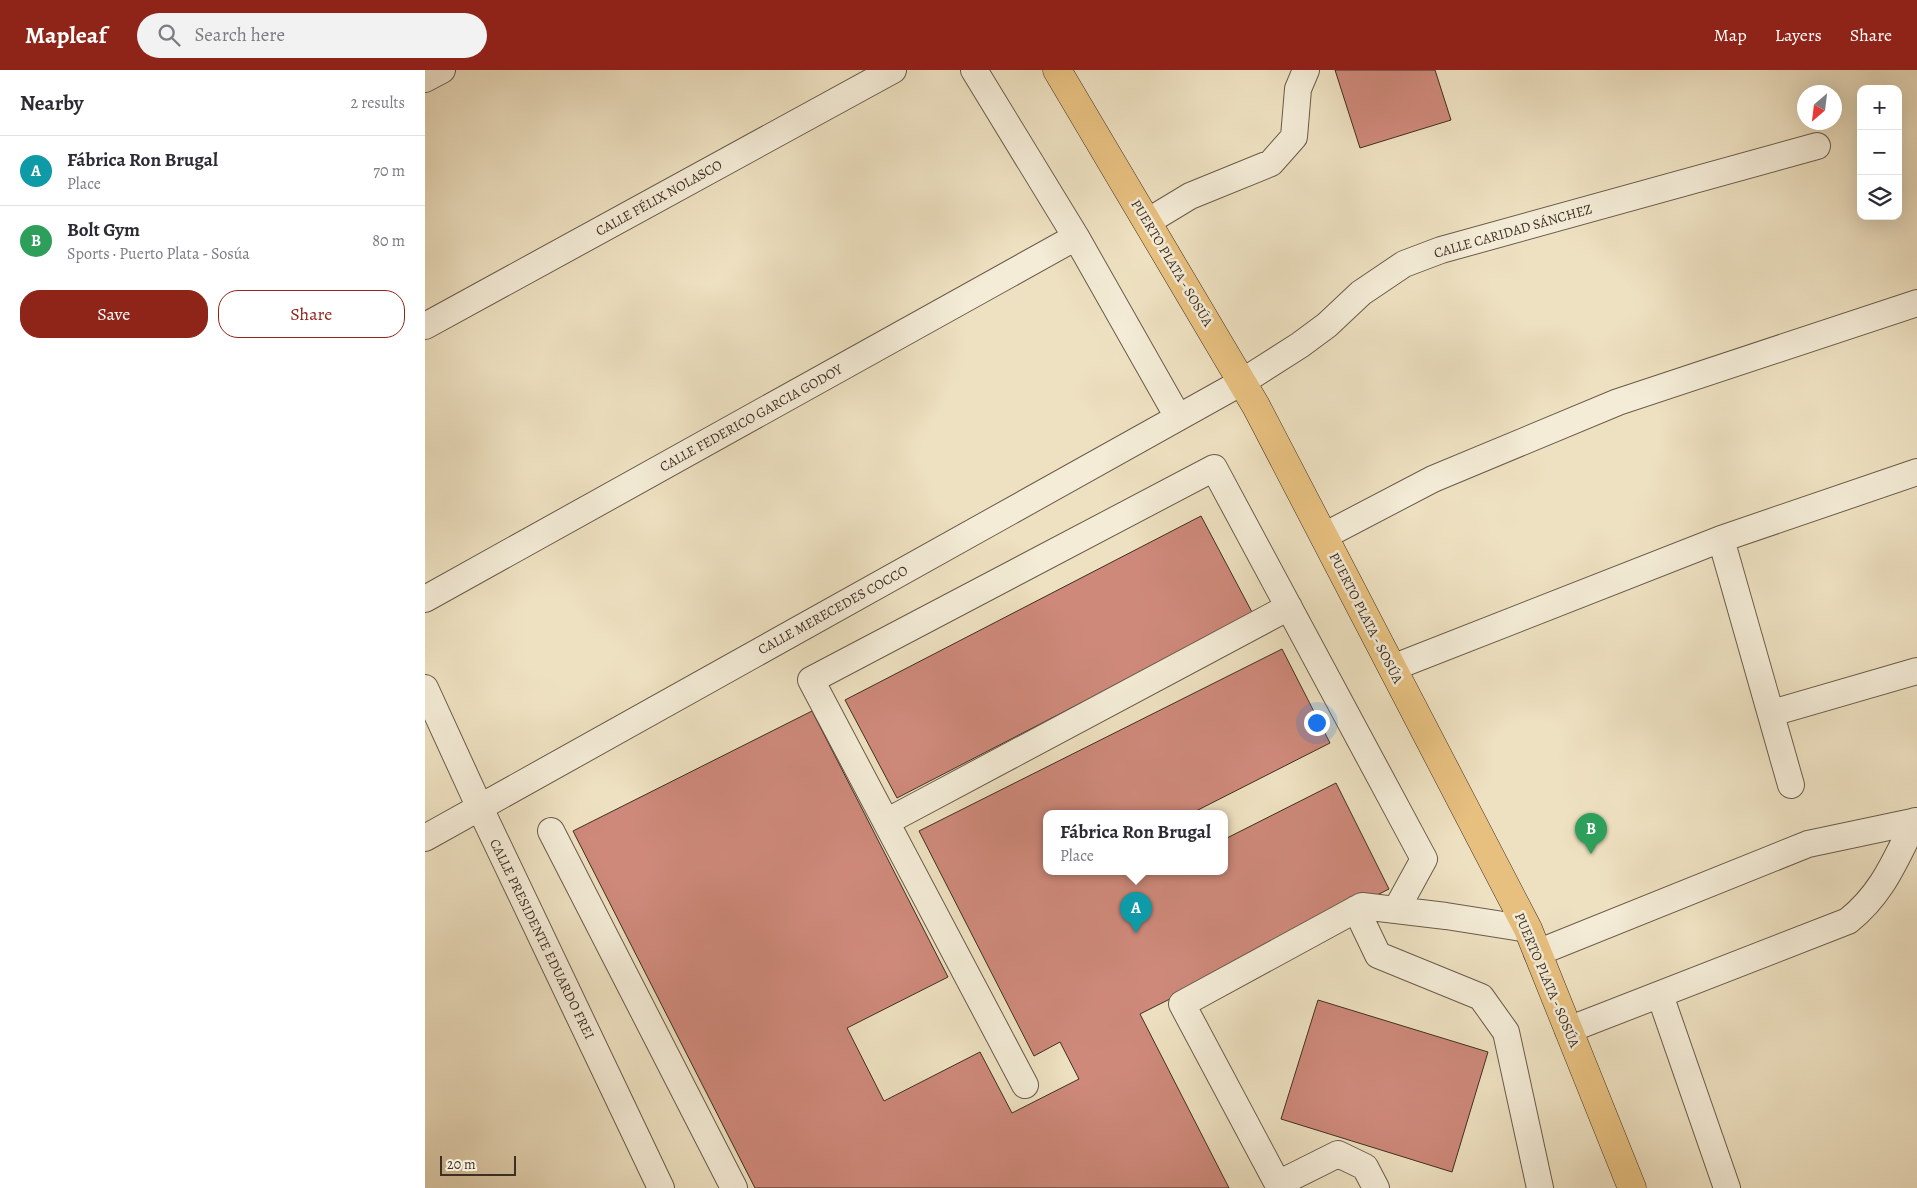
<!DOCTYPE html>
<html lang="en">
<head>
<meta charset="utf-8">
<style>
	body { margin:0; font-family:Alegreya,serif; background:#f2f2f3; color:#2b2b33 }
	.controls { position:absolute; right:15px; top:15px; display:grid; overflow:hidden; border-radius:10px; box-shadow:0 5px 20px #0002 }
	.controls button { width:45px; height:45px; display:grid; place-items:center; padding:0; border:0; border-bottom:1px solid #e1e1e2; background:#fff; color:#2b2b33; font:25px sans-serif }
	.compass { position:absolute; left:1372px; top:15px; width:45px; height:45px; border-radius:50%; background:#fff; box-shadow:0 5px 20px #0002; rotate:208deg }
	.scale { position:absolute; left:15px; bottom:12px; width:76px; box-sizing:border-box; padding-left:5px; border:2px solid #3e2f23; border-top:0; font-size:14px; line-height:18px; white-space:nowrap; color:#3e2f23; -webkit-text-stroke:4px #f4ecd7; paint-order:stroke }
	.you { position:absolute; left:891px; top:652px; width:18px; height:18px; margin:-12px; border:4px solid #fff; border-radius:50%; background:#1a73e8; box-shadow:0 0 0 8px #1a73e833 }
	.badge { display:grid; place-items:center; width:32px; height:32px; border-radius:50%; background:#8f2418; color:#fff; font-size:16px; font-weight:700 }
	.pin { position:absolute; translate:-50% -41px; filter:drop-shadow(0 1px 2px #0008) }
	.pin::after { content:''; position:absolute; top:26px; width:18px; height:15px; background:inherit; clip-path:polygon(0 0,100% 0,50% 100%) }
	.popup { position:absolute; left:618px; top:740px; width:185px; height:65px; box-sizing:border-box; display:grid; place-content:center; border-radius:10px; background:#fff; filter:drop-shadow(0 1px 4px #0005); font-size:16px; white-space:nowrap; color:#7c7c81 }
	.popup b { font-size:19px; color:#2b2b33 }
	.popup::after { content:''; position:absolute; left:50%; top:100%; margin-left:-10px; border:10px solid transparent; border-top-color:#fff }
	.list { margin:0; padding:0; list-style:none }
	h2 { display:flex; justify-content:space-between; align-items:center; height:65px; margin:0; padding:0 20px; font-size:21px }
	h2 small { font-size:16px; font-weight:400; color:#7c7c81 }
	.list li { display:grid; grid-template-columns:32px 1fr auto; gap:15px; align-items:center; box-sizing:border-box; height:70px; padding:0 20px; border-top:1px solid #e1e1e2 }
	.list b { display:block; font-size:19px; white-space:nowrap }
	.list p { margin:0; font-size:16px; white-space:nowrap; color:#7c7c81 }
	.list em { font-size:16px; font-style:normal; color:#7c7c81 }
	.actions { display:flex; gap:10px; padding:15px 20px }
	.actions a { flex:1; padding:11px 0; border:1px solid #8f2418; border-radius:20px; text-align:center; font-size:18px; color:#8f2418 }
	.actions .main { background:#8f2418; color:#fff }
	.icon { flex:none; width:28px; height:28px; fill:none; stroke:currentColor; stroke-width:2; stroke-linecap:round; stroke-linejoin:round }
	.map { position:relative; flex:none; width:1492px; height:1118px; overflow:hidden }
	header { display:flex; align-items:center; gap:30px; box-sizing:border-box; height:70px; padding:0 25px; background:#8f2418; color:#fff }
	header strong { font-size:24px }
	nav { display:flex; gap:28px; margin-inline-start:auto; font-size:18px }
	.search { width:350px; height:45px; background:#f2f2f3; display:flex; align-items:center; gap:12px; box-sizing:border-box; padding:0 18px; border-radius:28px; color:#7c7c81; font-size:19px }
	main { display:flex }
	aside { flex:1; background:#fff }
	.map>svg:first-child { display:block }
	.building { fill:#ce897a; stroke:#3e2f23 }
	.lines { fill:none; stroke-linecap:round; stroke-linejoin:round }
	.minor-casing { stroke:#6a5c4a; stroke-width:28 }
	.major-casing { stroke:#3e2f23; stroke-width:29 }
	.minor { stroke:#f4ecd7; stroke-width:26 }
	.major { stroke:#e7c080; stroke-width:28 }
	.labels { text-anchor:middle; dominant-baseline:central; stroke-width:5; stroke-linejoin:round; paint-order:stroke }
	.street-label { font-size:14px; fill:#3e2f23; stroke:#f4ecd7 }
</style>
</head>
<body>
<header>
<strong>Mapleaf</strong>
<div class="search"><svg class="icon" aria-label="search" viewBox="0 0 24 24"><circle cx="10" cy="10" r="6"/><path d="M15 15l6 6"/></svg>Search here</div>
<nav><a>Map</a><a>Layers</a><a>Share</a></nav>
</header>
<main>
<aside>
<h2>Nearby<small>2 results</small></h2>
<ul class="list">
<li><span class="badge" style="background:#0f9aa8">A</span><div><b>Fábrica Ron Brugal</b><p>Place</p></div><em>70 m</em></li>
<li><span class="badge" style="background:#2e9e5b">B</span><div><b>Bolt Gym</b><p>Sports · Puerto Plata - Sosúa</p></div><em>80 m</em></li>
</ul>
<div class="actions"><a class="main">Save</a><a>Share</a></div>
</aside>
<div class="map">
<svg width="1492" height="1118" viewBox="0 0 1492 1118">
	<rect width="100%" height="100%" fill="#eee1c1"/>
	<filter id="stains"><feTurbulence type="fractalNoise" baseFrequency=".004" numOctaves="4"/><feColorMatrix values="0 0 0 0 .2 0 0 0 0 .09 0 0 0 0 .02 0 0 0 .5 -.17"/></filter>
	<radialGradient id="worn" r=".72"><stop offset=".6" stop-color="#630" stop-opacity="0"/><stop offset="1" stop-color="#630" stop-opacity=".3"/></radialGradient>
	<path class="building" d="M910,0h100l16,50 -91,28z
		M776,446l52,98 -356,184 -52,-98z
		M857,579l48,94 -136,69 1,2h-148v58h178v-33l111,-56 53,106 -249,125 89,174h-474l-182,-357 239,-120 136,266 -101,51 37,73 96,-49 32,61 67,-34 -19,-37 -26,14 -115,-225z
		M893,930l170,52 -36,120 -171,-53z"/>
	<g class="lines">
		<g class="minor-casing">
			<path id="minor" d="M549,0l102,167 102,180
				M0,9l17,-9
				M722,152l43,-26 81,-33 23,-26 4,-48 8,-19
				M0,256l468,-256
				M899,466l109,-57 185,-77 299,-99
				M1296,469l70,246
				M0,529l651,-362
				M967,598l329,-129 196,-67
				M0,618l55,120 181,380
				M1347,643l145,-42
				M461,752l403,-215
				M126,761l183,357
				M0,768l817,-456 58,-37 27,-20 34,-32 43,-29 37,-14 376,-104
				M931,839l22,46 103,42 25,35 34,156
				M1112,883l271,-109 109,-23
				M1235,925l67,193
				M1143,960l280,-109c35,-28 47,-61 67,-100
				M600,1015l-214,-405 403,-212 210,391 -28,51
				M853,1114l60,-30 27,13 11,21
				M855,1118l-98,-184 180,-98 84,10 82,13"/>
		</g>
		<g class="major-casing">
			<path id="major" d="M632,0l199,336 272,523 104,259"/>
		</g>
		<use href="#minor" class="minor"/>
		<use href="#major" class="major"/>
	</g>
	<g class="labels">
		<g class="street-label">
			<text transform="translate(234 128) rotate(-29)">CALLE FÉLIX NOLASCO</text>
			<text transform="translate(1088 161) rotate(-16)">CALLE CARIDAD SÁNCHEZ</text>
			<text transform="translate(747 193) rotate(59)">PUERTO PLATA - SOSÚA</text>
			<text transform="translate(326 348) rotate(-29)">CALLE FEDERICO GARCIA GODOY</text>
			<text transform="translate(408 540) rotate(-29)">CALLE MERECEDES COCCO</text>
			<text transform="translate(941 548) rotate(63)">PUERTO PLATA - SOSÚA</text>
			<text transform="translate(117 869) rotate(64)">CALLE PRESIDENTE EDUARDO FREI</text>
			<text transform="translate(1122 910) rotate(67)">PUERTO PLATA - SOSÚA</text>
		</g>
	</g>
	<rect width="100%" height="100%" filter="url(#stains)"/>
	<rect width="100%" height="100%" fill="url(#worn)"/>
</svg>
<div class="controls">
<button>+</button>
<button>−</button>
<button><svg class="icon" aria-label="layers" viewBox="0 0 24 24"><path d="M12 4l9 5-9 5-9-5zM3 14l9 5 9-5"/></svg></button>
</div>
<svg class="compass" viewBox="-18 -18 36 36"><path d="M0-13l5 13h-10z" fill="#e53935"/><path d="M0 13l5-13h-10z" fill="#7c7c81"/></svg>
<div class="scale">20 m</div>
<div class="you"></div>
<div class="pin badge" style="left:711px;top:863px;background:#0f9aa8">A</div>
<div class="popup"><b>Fábrica Ron Brugal</b>Place</div>
<div class="pin badge" style="left:1166px;top:784px;background:#2e9e5b">B</div>
</div>
</main>
</body>
</html>
